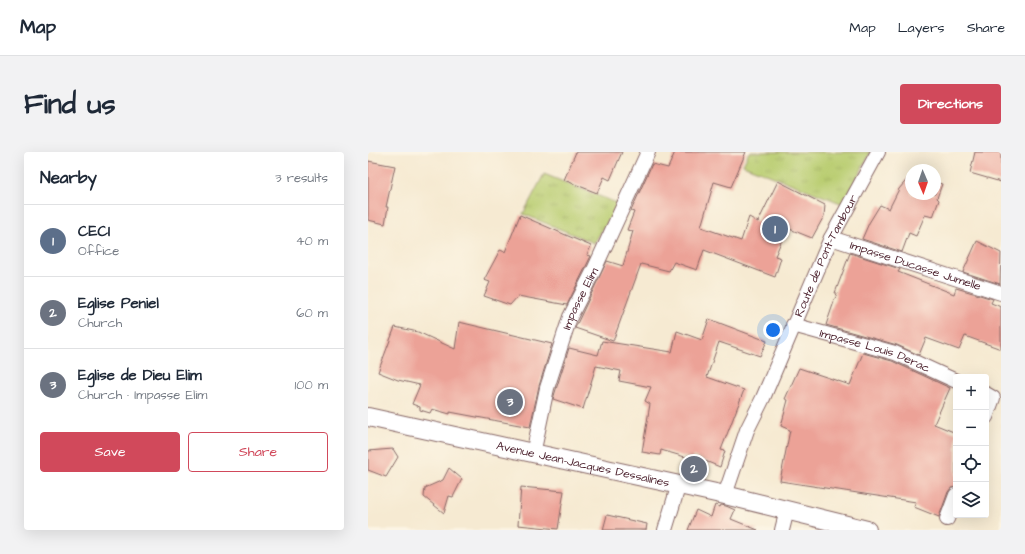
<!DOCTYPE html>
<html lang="en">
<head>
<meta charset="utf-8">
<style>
	body { margin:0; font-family:"Architects Daughter",sans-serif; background:#f2f2f3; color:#1f2937 }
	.controls { position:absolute; right:12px; bottom:12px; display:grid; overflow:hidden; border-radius:4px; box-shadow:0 4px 16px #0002 }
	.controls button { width:36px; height:36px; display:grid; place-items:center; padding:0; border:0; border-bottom:1px solid #e0e1e3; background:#fff; color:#1f2937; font:20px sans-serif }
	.compass { position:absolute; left:537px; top:12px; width:36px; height:36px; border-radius:50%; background:#fff; box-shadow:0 4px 16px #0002; rotate:178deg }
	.you { position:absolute; left:405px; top:178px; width:14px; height:14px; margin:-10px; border:3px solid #fff; border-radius:50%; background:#1a73e8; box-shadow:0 0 0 6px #1a73e833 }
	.badge { display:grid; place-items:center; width:26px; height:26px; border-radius:50%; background:#d1495b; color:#fff; font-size:13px; font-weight:700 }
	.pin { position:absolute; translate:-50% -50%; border:2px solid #fff; box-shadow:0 1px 4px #0006 }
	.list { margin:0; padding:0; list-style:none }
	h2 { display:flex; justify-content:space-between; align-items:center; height:52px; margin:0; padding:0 16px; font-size:17px }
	h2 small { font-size:13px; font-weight:400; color:#747a83 }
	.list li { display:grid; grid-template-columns:26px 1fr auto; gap:12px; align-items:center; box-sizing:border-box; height:72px; padding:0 16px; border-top:1px solid #e0e1e3 }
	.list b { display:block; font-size:15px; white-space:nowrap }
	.list p { margin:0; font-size:13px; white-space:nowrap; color:#747a83 }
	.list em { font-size:13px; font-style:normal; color:#747a83 }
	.actions { display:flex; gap:8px; padding:12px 16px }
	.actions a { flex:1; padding:9px 0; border:1px solid #d1495b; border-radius:4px; text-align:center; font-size:14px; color:#d1495b }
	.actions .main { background:#d1495b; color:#fff }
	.icon { flex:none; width:22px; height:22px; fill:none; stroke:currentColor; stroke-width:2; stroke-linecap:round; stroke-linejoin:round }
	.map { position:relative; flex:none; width:633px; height:378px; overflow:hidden; border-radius:4px }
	header { display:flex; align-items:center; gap:24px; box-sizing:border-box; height:56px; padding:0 20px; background:#fff; border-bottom:1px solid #e0e1e3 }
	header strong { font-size:19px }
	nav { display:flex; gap:22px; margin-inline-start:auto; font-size:14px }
	.intro { display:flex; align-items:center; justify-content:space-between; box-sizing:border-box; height:96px; padding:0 24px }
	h1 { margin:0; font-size:28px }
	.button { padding:10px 18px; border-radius:4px; background:#d1495b; color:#fff; font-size:14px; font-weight:700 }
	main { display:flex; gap:24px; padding:0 24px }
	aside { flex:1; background:#fff; border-radius:4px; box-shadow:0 4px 16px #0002 }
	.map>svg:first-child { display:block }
	.grass { fill:url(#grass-tufts); stroke:#82764e }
	.building { fill:#eca297 }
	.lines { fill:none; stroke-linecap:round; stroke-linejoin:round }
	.minor-casing { stroke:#866665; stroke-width:16 }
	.tertiary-casing { stroke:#866665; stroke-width:20 }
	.minor { stroke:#fff; stroke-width:14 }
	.tertiary { stroke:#fff; stroke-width:18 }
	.labels { text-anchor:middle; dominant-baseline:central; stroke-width:4; stroke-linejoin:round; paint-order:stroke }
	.street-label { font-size:12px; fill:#4a1f2b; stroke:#fcf5e5 }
</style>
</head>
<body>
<header>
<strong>Map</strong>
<nav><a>Map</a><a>Layers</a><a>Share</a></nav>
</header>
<div class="intro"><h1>Find us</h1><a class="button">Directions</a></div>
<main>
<aside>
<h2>Nearby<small>3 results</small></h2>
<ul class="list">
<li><span class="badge" style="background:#5c6f8a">1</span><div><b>CECI</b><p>Office</p></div><em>40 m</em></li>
<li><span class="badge" style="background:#6b7280">2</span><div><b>Eglise Peniel</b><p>Church</p></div><em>60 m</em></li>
<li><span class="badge" style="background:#6b7280">3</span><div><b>Eglise de Dieu Elim</b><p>Church · Impasse Elim</p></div><em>100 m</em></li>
</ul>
<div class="actions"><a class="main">Save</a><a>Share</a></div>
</aside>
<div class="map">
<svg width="633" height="378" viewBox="0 0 633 378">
	<defs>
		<pattern id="grass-tufts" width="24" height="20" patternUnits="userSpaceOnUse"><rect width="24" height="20" fill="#b9cd71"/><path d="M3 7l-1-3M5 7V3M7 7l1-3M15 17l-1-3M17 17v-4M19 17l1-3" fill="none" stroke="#a1b062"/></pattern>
	</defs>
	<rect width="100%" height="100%" fill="#fcf5e5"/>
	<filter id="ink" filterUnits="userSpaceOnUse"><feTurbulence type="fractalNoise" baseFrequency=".025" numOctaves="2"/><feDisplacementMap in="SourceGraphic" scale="8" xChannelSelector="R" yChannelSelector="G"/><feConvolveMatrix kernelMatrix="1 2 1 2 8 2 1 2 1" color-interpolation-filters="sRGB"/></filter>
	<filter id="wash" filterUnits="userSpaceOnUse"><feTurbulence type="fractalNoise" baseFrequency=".012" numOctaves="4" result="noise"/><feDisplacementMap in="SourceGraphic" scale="16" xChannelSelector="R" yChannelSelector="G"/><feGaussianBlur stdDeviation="0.9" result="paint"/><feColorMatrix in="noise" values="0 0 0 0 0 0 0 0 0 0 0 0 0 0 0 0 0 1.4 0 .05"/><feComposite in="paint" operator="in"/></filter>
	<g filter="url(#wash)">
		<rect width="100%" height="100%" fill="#f6ead2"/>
		<path class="grass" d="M381,0h122l-28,52 -100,-39z
			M176,22l75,30 -25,39 -71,-29z"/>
		<g id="blocks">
			<path class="building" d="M208,0h46l-12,28 -6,-3 -7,16 -33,-13z
				M307,0h71l-15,35 -17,-5 -13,45 40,14 8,-24 9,5 20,-41 47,24 -1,11 -12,22 -25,-10 -12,28 6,2 -6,19 -71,-27 -7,20 -23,-8 -5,9 -28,-7 -28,77 -38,-13 32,-67 16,5 10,-35 -6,-1 7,-18 -3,-1 21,-47 16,4z
				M607,0h26v30l-31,-9z
				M0,9l27,5 -9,41h2l-3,17 -17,-4z
				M541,25h2v17h24v-12l7,2 -5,14 2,2 -6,17 -8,-2 -9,21 -7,-3 -7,19 -40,-13 7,-16 11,-18 9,4 10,-20z
				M152,63l71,31 -4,9 4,1 -24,49 -49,-9 -8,9 -26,-9 6,-14 -6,-2 16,-30 5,2z
				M609,89l24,12 -1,31 -37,-12z
				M482,101l50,16 -2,3 56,22 2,-6 37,11 -2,4 10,4v42l-36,-13 -6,14 -33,-12 -7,17 -22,-10 -71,-20 11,-32h-2z
				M341,167l58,22 -7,15 -41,-14 -12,35 37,13 -23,60 4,1 -5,16 -27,-11 -1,3 -31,-9 -1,5 -18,-3 8,-48 -5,-3 6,-14 -32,-6 2,-10 -25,-5 -13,43 -30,-10 16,-51 29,7 4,-14 70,11 5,-21 25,9z
				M91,170l93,22 -13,42 -9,41 -80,-15v2l-18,-5 -2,4 -10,-3v-3l-8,-3 8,-19 -22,-5 -20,-8 17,-45 23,5 37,17z
				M495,201l29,8 58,27 -16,36 22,9v54l-5,1 -3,4 -9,25 -25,-10 2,-5 -136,-21 10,-51 -9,-4 7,-26 -3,-1 14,-31 51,17z
				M25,297l5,8 -12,20 -18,-7v-19z
				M81,316l13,11 -9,18 -4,-1 -5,17 -20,-16 1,-9 18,-8z
				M153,335l43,4 -6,38 -40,-4z
				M347,353l5,2 1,-2 5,1 9,4 -4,9 27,11h-70l8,-20 15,7z
				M239,363l40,9 -1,6h-43z"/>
		</g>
	</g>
	<g filter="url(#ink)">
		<use href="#blocks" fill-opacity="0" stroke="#866665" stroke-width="1"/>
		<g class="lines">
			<g class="minor-casing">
				<g id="minor">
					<path id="s1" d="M463,86l170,55"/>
					<path id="s2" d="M425,173l102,28 61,28"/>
					<path d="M618,242l7,4 -7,19"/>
					<path id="s3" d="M165,302l14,-66 23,-71 24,-47 54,-118"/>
					<path id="s4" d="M357,343l22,-65 16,-32 68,-160 47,-86"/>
					<path d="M579,367l9,-24"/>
					<path d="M297,378l14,-46"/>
					<path d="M414,378l5,-20"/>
				</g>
			</g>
			<g class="tertiary-casing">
				<g id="tertiary">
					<path id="s5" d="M0,265l357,78 142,35"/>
				</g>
			</g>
			<use href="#minor" class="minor"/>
			<use href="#tertiary" class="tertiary"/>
		</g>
	</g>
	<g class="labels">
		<g class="street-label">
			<text stroke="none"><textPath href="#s4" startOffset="260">Route de Pont-Tambour</textPath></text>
			<text stroke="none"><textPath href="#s1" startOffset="89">Impasse Ducasse Jumelle</textPath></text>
			<text stroke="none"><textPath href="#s3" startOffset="163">Impasse Elim</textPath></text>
			<text stroke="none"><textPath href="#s2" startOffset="86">Impasse Louis Derac</textPath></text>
			<text stroke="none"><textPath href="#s5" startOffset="220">Avenue Jean-Jacques Dessalines</textPath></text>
		</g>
	</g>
</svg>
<div class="controls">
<button>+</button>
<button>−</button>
<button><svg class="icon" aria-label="locate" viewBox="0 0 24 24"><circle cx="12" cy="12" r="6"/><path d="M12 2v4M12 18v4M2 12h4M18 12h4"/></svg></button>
<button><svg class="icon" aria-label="layers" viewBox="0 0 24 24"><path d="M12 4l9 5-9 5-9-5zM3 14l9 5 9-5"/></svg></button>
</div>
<svg class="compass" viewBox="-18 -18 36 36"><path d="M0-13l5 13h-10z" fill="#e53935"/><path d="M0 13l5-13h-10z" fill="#747a83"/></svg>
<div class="you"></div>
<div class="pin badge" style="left:407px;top:77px;background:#5c6f8a">1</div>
<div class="pin badge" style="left:326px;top:317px;background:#6b7280">2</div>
<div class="pin badge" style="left:142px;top:250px;background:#6b7280">3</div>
</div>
</main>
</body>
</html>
